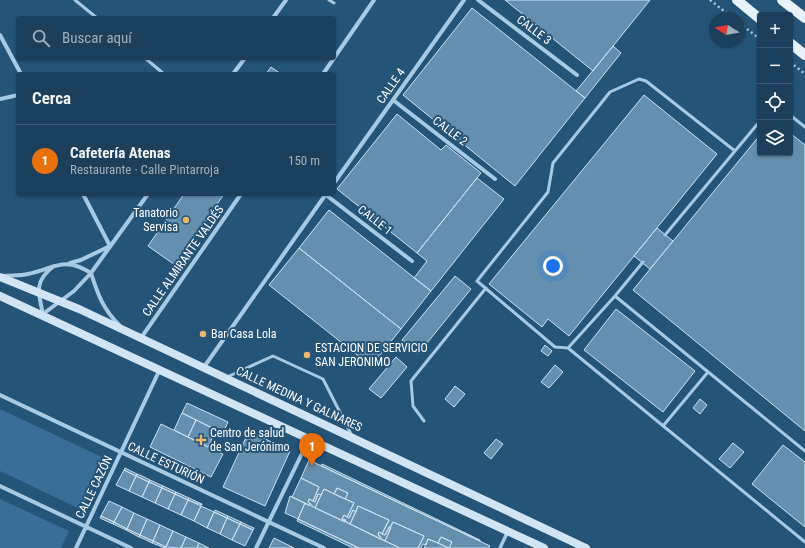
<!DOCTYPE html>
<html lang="es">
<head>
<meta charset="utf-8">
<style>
	body { margin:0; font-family:"Roboto Condensed",sans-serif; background:#254661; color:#f1f3f6 }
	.controls { position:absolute; right:12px; top:12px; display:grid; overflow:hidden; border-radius:4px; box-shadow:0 1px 3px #0004 }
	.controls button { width:36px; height:36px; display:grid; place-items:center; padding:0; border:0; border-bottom:1px solid #3a5871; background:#1c3f5b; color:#f1f3f6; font:20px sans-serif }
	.compass { position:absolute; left:709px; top:12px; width:36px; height:36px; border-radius:50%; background:#1c3f5b; box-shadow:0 1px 3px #0004; rotate:281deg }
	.you { position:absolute; left:553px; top:266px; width:14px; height:14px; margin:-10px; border:3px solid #fff; border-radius:50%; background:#1a73e8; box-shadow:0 0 0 6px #1a73e833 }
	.badge { display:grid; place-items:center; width:26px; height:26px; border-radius:50%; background:#ea580c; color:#fff; font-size:13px; font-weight:700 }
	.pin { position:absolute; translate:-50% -33px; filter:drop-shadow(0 1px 2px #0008) }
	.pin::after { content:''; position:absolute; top:21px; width:14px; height:12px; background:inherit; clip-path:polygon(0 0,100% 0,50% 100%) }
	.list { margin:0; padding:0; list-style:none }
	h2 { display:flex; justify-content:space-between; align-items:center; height:52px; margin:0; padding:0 16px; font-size:17px }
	h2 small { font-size:13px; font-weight:400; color:#a0afbb }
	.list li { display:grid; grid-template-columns:26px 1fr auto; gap:12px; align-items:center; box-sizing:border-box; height:72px; padding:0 16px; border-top:1px solid #3a5871 }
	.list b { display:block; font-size:15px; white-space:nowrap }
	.list p { margin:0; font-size:13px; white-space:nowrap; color:#a0afbb }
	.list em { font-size:13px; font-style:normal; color:#a0afbb }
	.icon { flex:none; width:22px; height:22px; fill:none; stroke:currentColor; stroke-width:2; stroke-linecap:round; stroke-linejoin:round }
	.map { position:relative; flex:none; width:805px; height:548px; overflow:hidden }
	.search { position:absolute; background:#1c3f5b; box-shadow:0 1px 3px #0004; left:16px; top:16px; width:320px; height:44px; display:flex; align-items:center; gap:10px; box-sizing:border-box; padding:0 14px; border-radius:4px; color:#a0afbb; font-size:15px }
	.panel { position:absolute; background:#1c3f5b; box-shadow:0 1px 3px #0004; left:16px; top:72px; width:320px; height:124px; border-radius:4px }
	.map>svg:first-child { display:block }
	.green { fill:#386e97 }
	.building { fill:#658faf; stroke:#cae1f3 }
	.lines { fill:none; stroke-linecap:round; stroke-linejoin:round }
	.path { stroke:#a7cae4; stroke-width:2.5; stroke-dasharray:2 3; stroke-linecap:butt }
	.service { stroke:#a7cae4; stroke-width:3 }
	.pedestrian { stroke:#a7cae4; stroke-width:3.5 }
	.minor { stroke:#a7cae4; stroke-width:4 }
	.secondary { stroke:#d0e4f4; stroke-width:8 }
	.primary { stroke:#e7f2fc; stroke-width:10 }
	.poi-dot { fill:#edb86b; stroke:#255479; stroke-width:1.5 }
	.labels { text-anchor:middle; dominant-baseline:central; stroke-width:4; stroke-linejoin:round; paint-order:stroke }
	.street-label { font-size:12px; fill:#fff; stroke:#255479 }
	.poi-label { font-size:12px; fill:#fff; stroke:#255479; text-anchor:start }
</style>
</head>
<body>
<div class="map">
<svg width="805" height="548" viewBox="0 0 805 548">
	<rect width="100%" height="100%" fill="#255479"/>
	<path class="green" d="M0,409l106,50 -24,51 -82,-39z
		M0,499l69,32 -8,17h-61z"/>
	<path class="building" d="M505,0h145l-57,71z
		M472,8l113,90 -70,88 -112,-91z
		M613,46l8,7 -36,45 -9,-7z
		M271,67l10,7h-15z
		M644,95l73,59 -148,182 -21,-17 -6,8 -53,-43z
		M397,114l44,36 5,-5 35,28 -64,80 -80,-64z
		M790,133l15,12v286l-172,-141 127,-155v18h30z
		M477,178l27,21 -73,92 -17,-13 13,-17 -10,-8z
		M184,194h40l-49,71 -27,-19z
		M329,210l102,81 -30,38 -102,-81z
		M657,228l16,13 -23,28 -16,-13z
		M299,248l102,81 -30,37 -102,-81z
		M455,276l16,13 -53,65 -16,-14z
		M616,309l79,62 -32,41 -79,-62z
		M545,345l7,6 -4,5 -7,-5z
		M396,357l11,10 -26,31 -12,-9z
		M555,365l8,7 -14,16 -8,-6z
		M455,386l10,8 -11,13 -9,-8z
		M700,399l7,6 -7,9 -7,-6z
		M187,403l41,19 -5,11 -41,-20z
		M182,413l14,7 -8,17 -14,-7z
		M196,420l20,10 -8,17 -20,-10z
		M161,424l62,30 -12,23 -61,-30z
		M249,431l41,20 -25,55 -42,-19z
		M496,439l7,5 -12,15 -7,-6z
		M733,443l11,9 -14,16 -11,-9z
		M783,445l22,17v65l-53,-43z
		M309,460l181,86 -1,2h-40l3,-6 -11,-5 -3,6 -10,-4 -2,6 -3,-1 -2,4h-3l6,-12 -31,-14 -8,13 -3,-1 7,-14 -31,-14 -2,6 -3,-2 -4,8 -2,-1 7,-14 -9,-4 3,-6 -11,-5 -3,6 -10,-5 -3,6 -3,-1 -3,8 -2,-1 6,-14 -18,-9z
		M322,464l158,76v1l-159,-75z
		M125,468l12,6 -1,2 -12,-6z
		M124,470l12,6 -7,15 -13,-6z
		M137,474l5,2 8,4 -1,2 -13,-6z
		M136,476l13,6 -7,15 -13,-6z
		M301,478l18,9 -6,14 -4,-2 -1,3 3,2 -1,2 -18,-9z
		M150,480l13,6 -1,2 -13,-6z
		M149,482l13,6 -7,15 -13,-6z
		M163,486l13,6 -1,2 -13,-6z
		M162,488l13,6 -7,15 -13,-6z
		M337,488l11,5 -3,6 -11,-5z
		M324,489l30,14 -7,14 -3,-2 -2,4 4,1 -1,2 -30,-14z
		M176,492l13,6 -1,2 -13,-6z
		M175,494l13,6 -7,15 -13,-6z
		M318,494l3,1 -6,13 -7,-6 1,-3 6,3z
		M290,496l15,7 -7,16 -13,-6z
		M189,498l13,6v1l-14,-5z
		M188,500l13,6 -7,15 -13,-6z
		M109,501l13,6 -8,15 -13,-6z
		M305,503l45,21 50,24h-41l-61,-29z
		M201,506l13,6 -7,16 -13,-7z
		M358,506l31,14 -7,14 -3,-2 -1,3 3,2 -1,2 -30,-15z
		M122,507l12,6 -7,16 -13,-7z
		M215,510l13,6 -1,2 -13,-6z
		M353,510l3,2 -6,12 -8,-5 2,-4 5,3z
		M214,512l13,6 -7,16 -13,-6z
		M134,513l13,6 -7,16 -13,-6z
		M101,516l13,6 -1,2 -13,-6z
		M228,516l13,6 -1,2 -13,-6z
		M227,518l13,6 -8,16 -12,-6z
		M147,519l13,6 -7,16 -13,-6z
		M298,519l61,29h-6l-56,-27z
		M114,522l13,7 -1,1 -13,-6z
		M241,522l8,4 5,2 -1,2 -13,-6z
		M393,522l31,14 -6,12h-18l-15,-7z
		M240,524l13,6 -8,16 -13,-6z
		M160,525l13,6 -7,16 -13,-6z
		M389,527l2,1 -6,13 -5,-2 1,-2 -3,-2 1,-3 6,3z
		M127,529l13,6 -1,2 -13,-7z
		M173,531l13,6 -5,11 -15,-1z
		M140,535l13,6 -1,2 -8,-4 -5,-2z
		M186,537l13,6 -2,5h-16z
		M441,537l11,5 -3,6 -11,-5z
		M274,538l20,10h-25z
		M428,539l10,4 10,5h-24z
		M153,541l13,6 -1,1 -13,-5z
		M199,543l10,5h-12z"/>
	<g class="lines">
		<path class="path" d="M710,0l23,18
			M739,23l21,16
			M790,62l15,12"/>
		<path class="service" d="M75,0l22,18
			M329,0l5,3
			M145,58l19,16
			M790,115l15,12
			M665,235l95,-114
			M643,262l-28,34 190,155
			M615,296l-47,52 -13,-1 -78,-66 71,-89 5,-29 57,-71 29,-13 7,2 89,70
			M568,348l237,194
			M227,377l46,-21 50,23 29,57
			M424,421l-11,-15 -2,-25 75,-93
			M663,426l45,-54"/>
		<path class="pedestrian" d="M500,548l8,-17"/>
		<path class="minor" d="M478,0l99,75
			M273,18l13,-18
			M0,35l21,39
			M233,74l12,-16
			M323,74l51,-74
			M0,99l18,-4
			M393,100l102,79
			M334,183l130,-183
			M83,194l27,52
			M326,195l86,66
			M70,263l11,-3 29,-14
			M54,266c-20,15 -16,26 -11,48l31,-23 17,-18 57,-79
			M91,273c7,22 12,36 29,53
			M3,276c8,-1 17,0 25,-2 27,-6 36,-18 63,-1
			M141,338l100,-144
			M204,367l122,-173
			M0,395l324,153
			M0,486l131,62
			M76,548l84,-179
			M256,548l53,-109"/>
		<path class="secondary" d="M0,277l79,32 507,239
			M0,296l544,252"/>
		<path class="primary" d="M737,0l23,19
			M782,0l23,18
			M790,43l15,12"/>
	</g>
	<g class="poi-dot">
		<circle cx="186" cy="220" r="4"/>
		<circle cx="203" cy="334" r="4"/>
		<circle cx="307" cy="355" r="4"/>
		<path d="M199 434h4v4h4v4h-4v4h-4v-4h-4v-4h4z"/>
	</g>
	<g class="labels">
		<g class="street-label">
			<text transform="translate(534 30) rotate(37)">CALLE 3</text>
			<text transform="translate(391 86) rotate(-55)">CALLE 4</text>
			<text transform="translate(450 131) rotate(37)">CALLE 2</text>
			<text transform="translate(375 220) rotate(38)">CALLE 1</text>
			<text transform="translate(183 261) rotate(-55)">CALLE ALMIRANTE VALDÉS</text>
			<text transform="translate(299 399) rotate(25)">CALLE MEDINA Y GALNARES</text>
			<text transform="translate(166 463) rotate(25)">CALLE ESTURIÓN</text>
			<text transform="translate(94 487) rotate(-64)">CALLE CAZÓN</text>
		</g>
		<g class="poi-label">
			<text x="178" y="213" text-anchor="end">Tanatorio<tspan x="178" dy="14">Servisa</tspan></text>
			<text x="211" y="334">Bar Casa Lola</text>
			<text x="315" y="348">ESTACION DE SERVICIO<tspan x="315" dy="14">SAN JERONIMO</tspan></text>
			<text x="210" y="433">Centro de salud<tspan x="210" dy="14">de San Jerónimo</tspan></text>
		</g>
	</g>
</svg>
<div class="controls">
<button>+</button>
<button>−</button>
<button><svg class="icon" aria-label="locate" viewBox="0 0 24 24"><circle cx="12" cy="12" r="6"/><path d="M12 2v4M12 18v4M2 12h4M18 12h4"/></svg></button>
<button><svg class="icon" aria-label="layers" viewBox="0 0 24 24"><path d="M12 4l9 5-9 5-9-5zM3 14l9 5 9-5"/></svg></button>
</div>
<svg class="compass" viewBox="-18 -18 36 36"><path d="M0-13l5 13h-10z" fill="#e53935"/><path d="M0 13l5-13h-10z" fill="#a0afbb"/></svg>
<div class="you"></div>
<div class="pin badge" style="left:312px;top:466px;background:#e8710a">1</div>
<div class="search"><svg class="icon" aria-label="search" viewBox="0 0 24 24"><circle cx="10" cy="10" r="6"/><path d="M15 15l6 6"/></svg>Buscar aquí</div>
<section class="panel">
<h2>Cerca<small></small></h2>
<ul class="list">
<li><span class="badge" style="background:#e8710a">1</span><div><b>Cafetería Atenas</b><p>Restaurante · Calle Pintarroja</p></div><em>150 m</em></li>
</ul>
</section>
</div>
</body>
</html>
